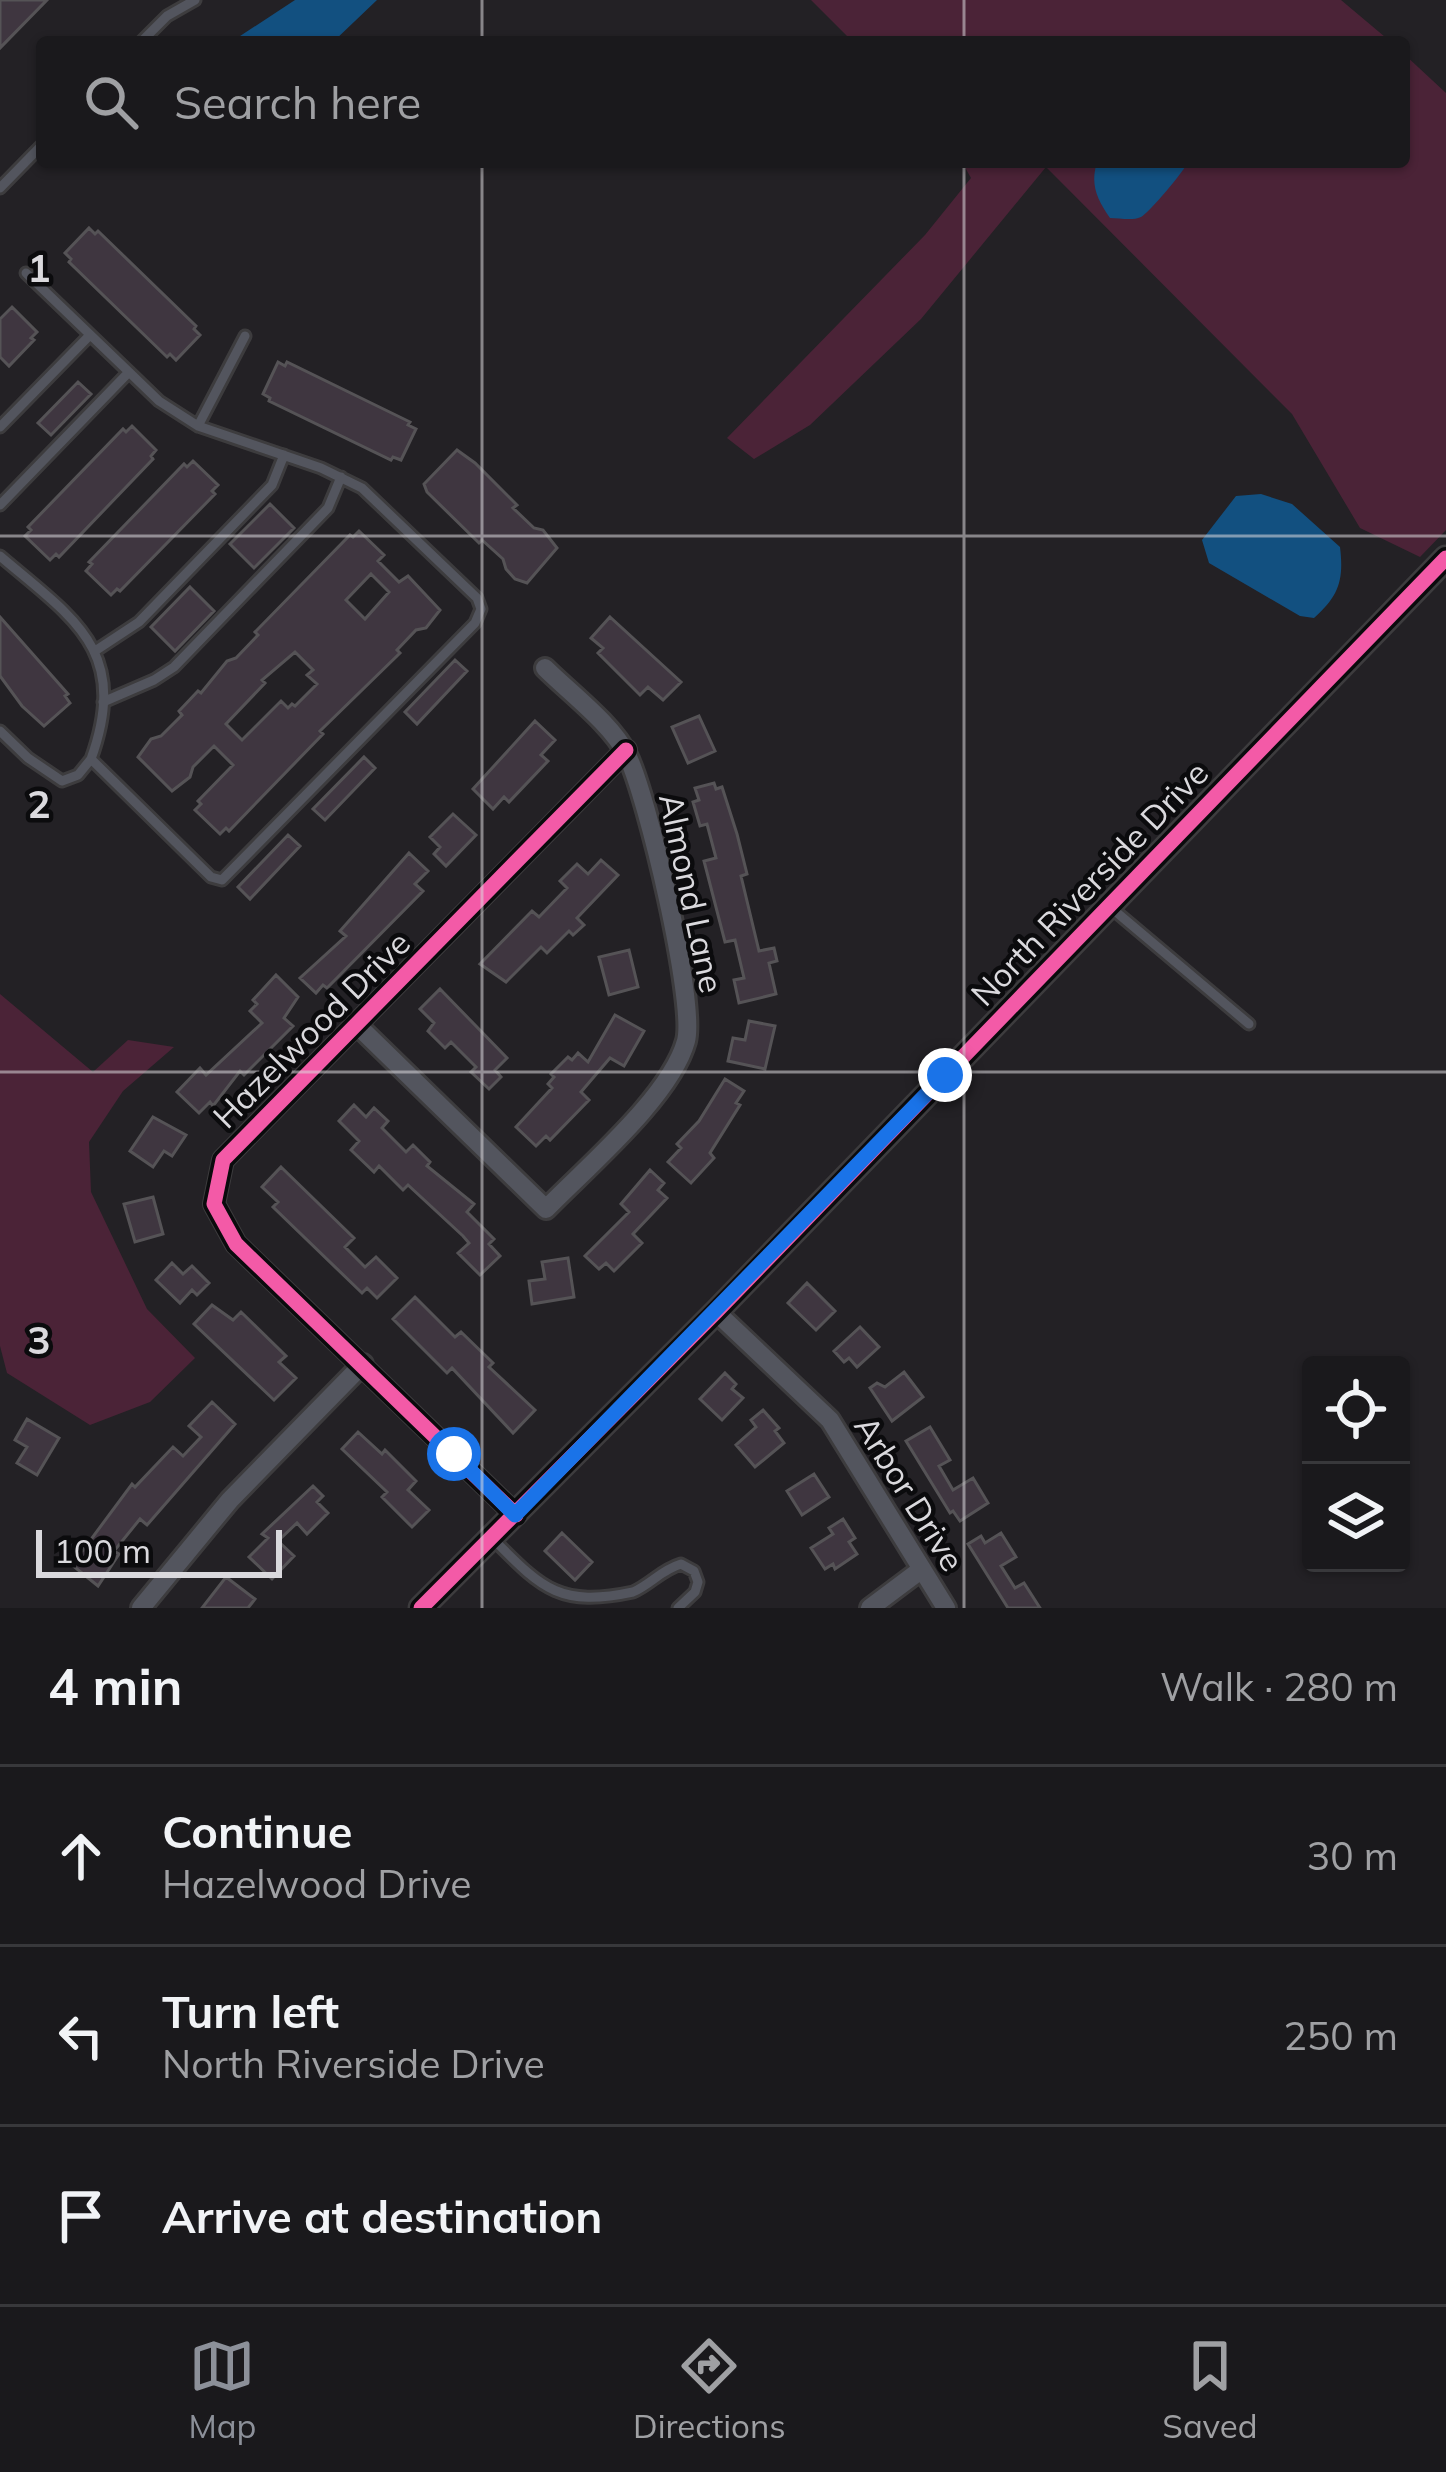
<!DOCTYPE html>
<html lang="en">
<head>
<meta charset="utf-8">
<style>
	body { margin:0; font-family:Mulish,sans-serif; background:#232225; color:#f1f3f6 }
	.controls { position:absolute; right:36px; bottom:36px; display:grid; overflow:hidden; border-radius:12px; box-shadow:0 3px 9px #0004 }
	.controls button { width:108px; height:108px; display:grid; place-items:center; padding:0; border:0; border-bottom:3px solid #38383b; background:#1a191c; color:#f1f3f6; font:60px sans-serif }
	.scale { position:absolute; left:36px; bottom:30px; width:246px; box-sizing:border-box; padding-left:12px; border:6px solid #dad9dd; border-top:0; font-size:33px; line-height:42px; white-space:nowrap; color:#dad9dd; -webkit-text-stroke:9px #0b0b0d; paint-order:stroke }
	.stop { position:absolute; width:36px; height:36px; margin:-27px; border:9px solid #1a73e8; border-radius:50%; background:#fff }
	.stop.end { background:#1a73e8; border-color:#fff; box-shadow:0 3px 12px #0008 }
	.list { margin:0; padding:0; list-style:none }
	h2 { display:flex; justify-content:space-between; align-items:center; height:156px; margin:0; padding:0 48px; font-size:51px }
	h2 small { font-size:39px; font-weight:400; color:#9fa0a3 }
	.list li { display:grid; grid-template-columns:78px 1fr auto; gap:36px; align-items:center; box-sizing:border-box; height:180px; padding:0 48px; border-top:3px solid #38383b }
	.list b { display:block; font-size:45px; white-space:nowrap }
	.list p { margin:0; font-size:39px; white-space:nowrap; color:#9fa0a3 }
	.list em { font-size:39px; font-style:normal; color:#9fa0a3 }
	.icon { flex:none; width:66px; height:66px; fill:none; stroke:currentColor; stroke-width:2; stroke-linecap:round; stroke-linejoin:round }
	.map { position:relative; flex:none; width:1446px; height:1608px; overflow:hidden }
	.search { position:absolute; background:#1a191c; box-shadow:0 3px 9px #0004; left:36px; right:36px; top:36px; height:132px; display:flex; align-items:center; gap:30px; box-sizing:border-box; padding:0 42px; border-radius:12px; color:#9fa0a3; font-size:45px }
	.sheet { height:696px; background:#1a191c }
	nav { display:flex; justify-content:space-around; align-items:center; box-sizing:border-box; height:168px; border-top:3px solid #38383b; background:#1a191c; font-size:33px; color:#9fa0a3 }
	nav a { display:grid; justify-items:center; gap:6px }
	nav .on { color:#8c9099 }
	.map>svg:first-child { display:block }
	.green { fill:#4b2337 }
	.water { fill:#125080 }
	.building { fill:#3f3640; stroke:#555356; stroke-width:3; fill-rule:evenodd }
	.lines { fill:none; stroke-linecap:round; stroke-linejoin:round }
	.service-casing { stroke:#3d3c3e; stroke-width:15 }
	.minor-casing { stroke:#3d3c3e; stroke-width:24 }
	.tertiary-casing { stroke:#3d3c3e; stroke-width:27 }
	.service { stroke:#53555e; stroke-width:9 }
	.minor { stroke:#53555e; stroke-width:18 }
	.tertiary { stroke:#53555e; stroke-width:21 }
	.cycleway-casing { stroke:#0b0b0d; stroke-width:22 }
	.cycleway { stroke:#f35aa7; stroke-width:15 }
	.route { stroke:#1a73e8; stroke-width:15 }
	.grid { fill:none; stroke:#dad9dd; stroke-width:3; stroke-opacity:0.55 }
	.labels { text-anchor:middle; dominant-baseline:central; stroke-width:9; stroke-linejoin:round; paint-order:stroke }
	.street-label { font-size:33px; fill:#dad9dd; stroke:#0b0b0d }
	.grid-label { font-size:39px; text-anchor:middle; font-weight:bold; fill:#dad9dd; stroke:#0b0b0d; stroke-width:9; stroke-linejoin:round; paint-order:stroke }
</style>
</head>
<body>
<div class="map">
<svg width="1446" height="1608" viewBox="0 0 1446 1608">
	<rect width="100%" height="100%" fill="#232125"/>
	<path class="green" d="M811,0h530l50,42h-538z
		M1404,54l42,39v437l-26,27 -60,-29 -68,-114 -246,-247 -125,152 -111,106 -56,34 -27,-21 198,-203 46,-57 -9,-16h442z
		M0,994l93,78 35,-32 46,7 -51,44 -34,51 2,50 56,117 48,49 -45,44 -60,23 -83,-52 -7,-27z"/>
	<path class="water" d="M295,0h82l-44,42h-102z
		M1097,162h91c-3,8 -40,52 -47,55 -9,4 -21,1 -31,1 -13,-19 -20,-33 -13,-56z
		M1261,494l31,10 48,43c4,33 -1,49 -26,71l-14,-2 -91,-53 -7,-23 34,-44z"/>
	<path class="building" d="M0,0h47l-47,48z
		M89,228l6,6 3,-3 98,95 -2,3 6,6 -24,25 -6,-6 -3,3 -98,-95 2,-3 -6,-6z
		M12,307l25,25 -6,6 3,2 -25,26 -9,-9v-38z
		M278,362l7,4 2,-4 123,60 -2,3 8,4 -15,31 -8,-3 -2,3 -122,-59 1,-3 -7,-4z
		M78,382l13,12 -40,41 -13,-12z
		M132,426l24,24 -5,6 2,3 -94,98 -3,-3 -6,6 -25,-24 6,-6 -3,-3 95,-98 3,3z
		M457,450l18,13 42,42 -4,3 21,20 9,2 14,18 -30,35 -12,-4 -9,-10 -3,-10 -21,-19 -3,3 -52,-51 -3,-8z
		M193,461l25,24 -6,6 3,3 -95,97 -3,-2 -6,6 -25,-24 6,-7 -3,-2 95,-98 3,3z
		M270,504l24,24 -40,40 -24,-24z
		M359,531l25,24 -6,6 21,21 9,-6 32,34 -14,18 -10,2 -19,20 3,3 -80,78 3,3 -94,97 -3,-3 -6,6 -25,-24 6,-6 -3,-3 35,-36 -19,-19 -21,21 -3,10 -18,14 -34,-34 13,-18 10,-3 21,-21 -3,-4 19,-20 3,2 26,-32 9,-3 22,-23 -3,-3 95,-97 3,2zM371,574l18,18 -24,27 -19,-19zM295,652l18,18 -6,5 10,9 -22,22 -3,-2 -4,4 -7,-7 -39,39 -16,-16 39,-41 -3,-3z
		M190,587l24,24 -39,40 -24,-24z
		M0,617l68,77 -3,2 5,7 -26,23 -22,-20 -22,-30z
		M610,617l71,65 -18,18 -15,-13 -8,8 -42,-42 5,-5 -12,-10z
		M455,660l12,11 -50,53 -12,-12z
		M699,716l16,35 -27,12 -16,-36z
		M535,721l20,19 -14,15 7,6 -39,41 -5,-5 -11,12 -20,-20z
		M364,757l11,11 -50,52 -12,-11z
		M714,783l2,6 6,-2 15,47 10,40 -6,2 18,75 15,-3 3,13 -8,2 7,31 -37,9 -5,-23 10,-2 -9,-38 -10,2 -21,-81 12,-3 -9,-34 -7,2 -7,-24 6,-2 -4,-12z
		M453,814l23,21 -30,31 -12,-12 6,-7 -10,-10z
		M288,835l12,11 -50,53 -12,-12z
		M409,853l19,18 -13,13 8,7 -96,97 -4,-3 -7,8 -16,-15 46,-42 -6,-5z
		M601,860l17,15 -41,43 7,7 -11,10 -4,-4 -22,22 -6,-6 -35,35 -26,-18 52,-53 7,6 28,-29 -7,-7 17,-17 11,10z
		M629,950l9,37 -29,8 -10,-38z
		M276,975l22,22 -14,21 9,8 -49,49 -4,-4 -27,35 -3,-4 -11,11 -22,-21 23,-24 6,7 56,-52 -12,-12 7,-7 -4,-4z
		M440,989l67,69 -12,12 6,7 -12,12 -18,-17 5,-5 -25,-25 -6,6 -17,-17 6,-8 -14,-14z
		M615,1015l29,16 -20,35 -14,-8 -29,34 8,8 -39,40 -4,-4 -10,10 -20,-19 36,-39 -4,-4 6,-7 -3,-3 17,-17 4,3 6,-7 10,9z
		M749,1021l26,5 -10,43 -37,-8 5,-23 12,2z
		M725,1079l19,12 -8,12 4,2 -30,48 4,5 -23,25 -23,-21 13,-14 -4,-4 22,-23z
		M354,1105l12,12 8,-9 14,13 -6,7 24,24 7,-7 17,17 -3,4 47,38 -7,8 27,27 -5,5 11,12 -20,19 -22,-22 11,-10 -6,-7 -55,-51 -5,5 -24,-24 -5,6 -23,-22 8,-9 -20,-20z
		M153,1117l33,18 -14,21 -8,-5 -11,16 -23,-16z
		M281,1167l73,71 -9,9 20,20 11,-10 21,21 -20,20 -10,-10 -5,5 -89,-86 5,-5 -16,-15z
		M650,1170l14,13 -6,7 9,8 -34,36 9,9 -28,28 -8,-8 -7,6 -14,-13 44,-44 -8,-8z
		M153,1197l10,37 -28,8 -11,-38z
		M568,1258l6,39 -42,7 -3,-23 16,-2 -3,-17z
		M172,1263l11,11 9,-8 17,17 -12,12 -5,-5 -12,13 -24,-23z
		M807,1283l28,28 -19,19 -28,-27z
		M415,1297l40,40 6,-5 32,31 -4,4 46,43 -22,23 -61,-65 -5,5 -54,-54z
		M212,1305l21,15 8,-8 45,44 -7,6 17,16 -22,22 -80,-76z
		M860,1327l19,20 -22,20 -8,-9 -5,4 -10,-11z
		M904,1372l19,25 -31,24 -22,-33 7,-5 8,4z
		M725,1373l11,11 -4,5 11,9 -21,22 -22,-21z
		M212,1402l23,22 -88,101 -7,-6 -26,32 5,3 -21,32 -26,-21 60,-81 3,3 38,-40 10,9 18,-19 -12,-11z
		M763,1410l16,18 -4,3 9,12 -29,24 -19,-22 20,-18 -5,-7z
		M27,1419l32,19 -22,37 -20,-12 10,-16 -12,-7z
		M930,1427l20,33 -11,6 14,24 20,-12 15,25 -28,18 -7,-10 -3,2 -44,-72z
		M358,1432l24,22 3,-4 31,31 -8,9 21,20 -17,17 -30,-30 5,-5 -45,-43z
		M814,1474l15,23 -27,18 -15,-24z
		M313,1486l10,10 -6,6 11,11 -21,21 -10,-11 -19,18 16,15 -22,23 -23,-22 19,-19 -6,-4z
		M843,1519l12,19 -6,4 8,12 -22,15 -2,-5 -8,5 -14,-21 22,-14 -4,-6z
		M562,1533l30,29 -17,18 -30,-29z
		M1001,1533l15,24 -15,9 14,22 9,-5 16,25h-32l-40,-64 13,-8 4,7z
		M226,1577l29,22 -7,9h-46z"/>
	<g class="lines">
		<g class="service-casing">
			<path id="service" d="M141,42l26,-26 28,-16
				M0,188l42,-43
				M26,273l103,99
				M198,426l47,-90
				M0,427l90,-92
				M0,505l129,-133 30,29 39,25 123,42 41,20 115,110 4,11 -6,14 -253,257 -11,-3 -120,-118 -13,16 -16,6 -34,-23 -28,-27
				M0,556c74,63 130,94 91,203
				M95,651l44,-29 133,-137 12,-30
				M103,702l51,-22 20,-13 154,-159 13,-31
				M1109,906l140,118
				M492,1538c49,49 66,70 141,54 18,-8 28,-22 48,-28l13,7 4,11 -3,10 -17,16"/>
		</g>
		<g class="minor-casing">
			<path id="minor" d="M357,1025l189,184c41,-42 125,-113 140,-168 10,-39 -39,-247 -59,-286 -14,-30 -58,-63 -82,-87
				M716,1312l114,108 116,188
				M516,1515l-280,-271 -22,-40 9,-44 403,-410
				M141,1608l89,-108 133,-136
				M870,1608l52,-39"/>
		</g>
		<g class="tertiary-casing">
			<path id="tertiary" d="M421,1608l295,-296 730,-754"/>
		</g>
		<use href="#service" class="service"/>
		<use href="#minor" class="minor"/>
		<use href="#tertiary" class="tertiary"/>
		<g class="cycleway-casing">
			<path id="cycleway" d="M516,1515l-280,-271 -22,-40 9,-44 403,-410
				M421,1608l295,-296 730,-754"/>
		</g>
		<use href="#cycleway" class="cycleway"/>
	</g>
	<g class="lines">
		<path class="route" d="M454,1454l61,61 430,-440"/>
	</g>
	<path class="grid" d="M482,0v42M964,0v42M482,162v1446M964,162v1446M0,536h1446M0,1072h1446"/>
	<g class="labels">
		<g class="street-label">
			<text transform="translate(1089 883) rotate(-46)">North Riverside Drive</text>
			<text transform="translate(692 893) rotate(78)">Almond Lane</text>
			<text transform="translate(311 1029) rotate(-45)">Hazelwood Drive</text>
			<text transform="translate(910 1493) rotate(58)">Arbor Drive</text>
		</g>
	</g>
	<g class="grid-label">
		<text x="39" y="282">1</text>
		<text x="39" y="818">2</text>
		<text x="39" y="1354">3</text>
	</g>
</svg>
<div class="controls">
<button><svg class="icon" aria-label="locate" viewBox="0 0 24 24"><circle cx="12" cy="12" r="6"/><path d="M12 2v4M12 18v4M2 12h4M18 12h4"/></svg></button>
<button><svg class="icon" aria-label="layers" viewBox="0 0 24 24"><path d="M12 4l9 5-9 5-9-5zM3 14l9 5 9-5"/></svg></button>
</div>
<div class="scale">100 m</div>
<div class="stop" style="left:454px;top:1454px"></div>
<div class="stop end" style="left:945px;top:1075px"></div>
<div class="search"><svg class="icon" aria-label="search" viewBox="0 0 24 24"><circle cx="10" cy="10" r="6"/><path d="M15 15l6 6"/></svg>Search here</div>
</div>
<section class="sheet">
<h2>4 min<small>Walk · 280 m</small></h2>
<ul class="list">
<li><svg class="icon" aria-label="ahead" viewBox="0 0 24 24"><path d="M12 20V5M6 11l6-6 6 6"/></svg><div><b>Continue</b><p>Hazelwood Drive</p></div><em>30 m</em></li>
<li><svg class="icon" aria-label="left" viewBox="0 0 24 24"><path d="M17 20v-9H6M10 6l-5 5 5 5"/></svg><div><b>Turn left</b><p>North Riverside Drive</p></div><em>250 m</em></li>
<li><svg class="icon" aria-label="arrive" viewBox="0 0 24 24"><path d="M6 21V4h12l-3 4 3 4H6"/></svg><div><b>Arrive at destination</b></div></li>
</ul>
</section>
<nav>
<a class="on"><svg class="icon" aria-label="map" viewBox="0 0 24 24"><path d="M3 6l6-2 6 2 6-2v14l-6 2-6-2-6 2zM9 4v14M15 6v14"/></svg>Map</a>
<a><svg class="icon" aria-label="directions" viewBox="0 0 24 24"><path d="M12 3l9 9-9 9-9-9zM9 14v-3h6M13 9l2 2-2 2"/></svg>Directions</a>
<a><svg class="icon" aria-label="saved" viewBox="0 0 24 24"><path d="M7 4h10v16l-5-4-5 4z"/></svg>Saved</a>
</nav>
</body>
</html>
